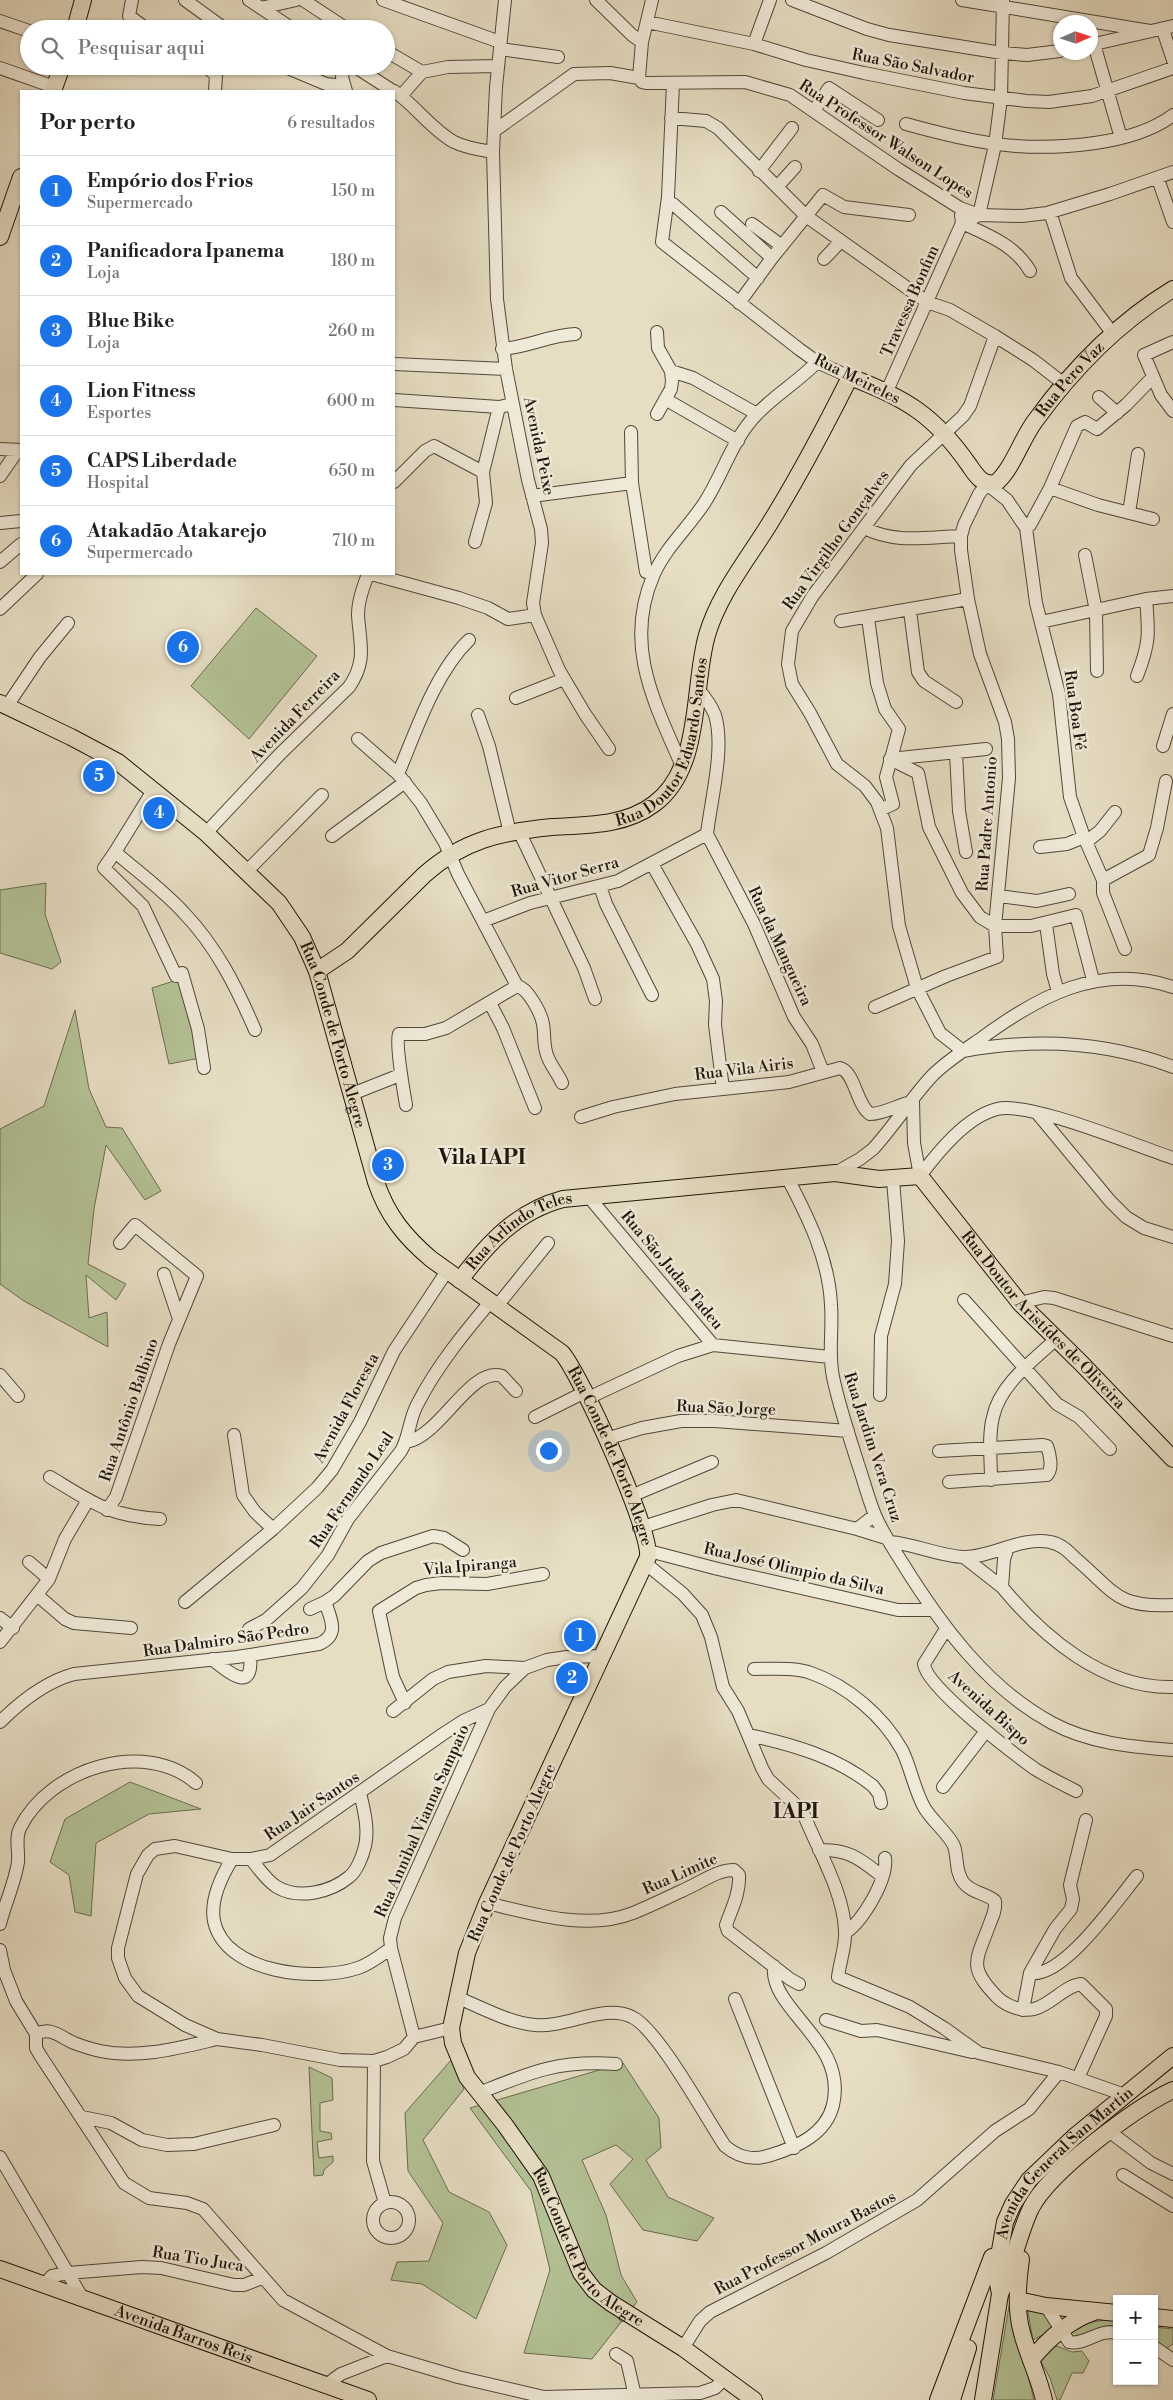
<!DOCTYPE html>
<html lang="pt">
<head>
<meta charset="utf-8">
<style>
	body { margin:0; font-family:"Libre Bodoni",serif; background:#f2f2f2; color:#202124 }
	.controls { position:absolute; right:15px; bottom:15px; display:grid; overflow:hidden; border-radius:0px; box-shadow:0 1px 4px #0004 }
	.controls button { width:45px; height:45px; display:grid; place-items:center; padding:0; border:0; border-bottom:1px solid #e0e0e0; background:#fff; color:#202124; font:25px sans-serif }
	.compass { position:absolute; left:1053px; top:15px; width:45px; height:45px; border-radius:50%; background:#fff; box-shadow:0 1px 4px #0004; rotate:87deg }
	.you { position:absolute; left:548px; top:1450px; width:18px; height:18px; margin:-12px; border:4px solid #fff; border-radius:50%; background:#1a73e8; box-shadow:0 0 0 8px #1a73e833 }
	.badge { display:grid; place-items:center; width:32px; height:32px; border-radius:50%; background:#1a73e8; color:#fff; font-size:16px; font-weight:700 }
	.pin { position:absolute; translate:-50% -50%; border:2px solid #fff; box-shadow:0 1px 5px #0006 }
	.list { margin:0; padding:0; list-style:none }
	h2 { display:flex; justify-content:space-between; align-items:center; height:65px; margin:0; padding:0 20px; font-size:21px }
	h2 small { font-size:16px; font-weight:400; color:#757577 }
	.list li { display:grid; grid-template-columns:32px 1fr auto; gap:15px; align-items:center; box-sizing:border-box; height:70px; padding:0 20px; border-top:1px solid #e0e0e0 }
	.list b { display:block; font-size:19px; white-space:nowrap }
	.list p { margin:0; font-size:16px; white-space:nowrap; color:#757577 }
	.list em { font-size:16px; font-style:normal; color:#757577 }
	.icon { flex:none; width:28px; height:28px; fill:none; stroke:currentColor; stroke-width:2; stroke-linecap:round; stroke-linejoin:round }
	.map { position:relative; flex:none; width:1173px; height:2400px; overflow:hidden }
	.search { position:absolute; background:#fff; box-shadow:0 1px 4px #0004; left:20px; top:20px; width:375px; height:55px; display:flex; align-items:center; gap:12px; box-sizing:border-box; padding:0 18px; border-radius:28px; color:#757577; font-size:19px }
	.panel { position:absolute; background:#fff; box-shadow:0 1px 4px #0004; left:20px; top:90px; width:375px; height:485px; border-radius:0px }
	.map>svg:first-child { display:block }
	.green { fill:#b3c295; stroke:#696c50 }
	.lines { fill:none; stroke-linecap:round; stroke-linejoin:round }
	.minor-casing { stroke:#51473a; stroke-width:14 }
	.major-casing { stroke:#1f150c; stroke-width:18 }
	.minor { stroke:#efe9d8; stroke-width:12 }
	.major { stroke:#e6ddc3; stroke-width:16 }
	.labels { text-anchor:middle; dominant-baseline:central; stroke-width:5; stroke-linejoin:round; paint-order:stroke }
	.street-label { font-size:16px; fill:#1f150c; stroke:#efe9d8 }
	.district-label { font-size:21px; font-weight:bold; fill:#1f150c; stroke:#efe9d8 }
</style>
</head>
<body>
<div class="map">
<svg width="1173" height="2400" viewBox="0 0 1173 2400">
	<rect width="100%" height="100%" fill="#e6ddc3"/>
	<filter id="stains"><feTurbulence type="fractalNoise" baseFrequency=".004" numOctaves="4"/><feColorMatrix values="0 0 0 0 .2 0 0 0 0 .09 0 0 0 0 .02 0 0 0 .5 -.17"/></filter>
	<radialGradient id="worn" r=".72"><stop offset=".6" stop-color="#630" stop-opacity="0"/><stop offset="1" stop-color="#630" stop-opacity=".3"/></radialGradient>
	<path class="green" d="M256,608l61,48 -68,83 -58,-53z
		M46,883l-1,31 16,48 -9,7 -52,-16v-63z
		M183,978l17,80 -31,6 -17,-76z
		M75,1010l14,79 17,38 16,1 39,63 -16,9 -39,-55 -12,64 -6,55 38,20 -10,16 -30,-25 3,43 18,-6 1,35 -84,-46 -24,-17v-155l44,-23z
		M130,1782l71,27 -52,5 -53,29 -5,73 -16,-4 -6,-37 -19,-13 15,-43z
		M452,2059l12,30 -41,51 26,52 40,20 18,33 -31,74 -54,-35 -31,-4 6,-18 32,-1 14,-38 -35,-52 -3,-58z
		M623,2063l36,55 2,30 -15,12 22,37 46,21 -17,23 -54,-11 -33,-46 23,-25 -17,-14 -34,15 24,55 15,60 16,27 -45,57 -68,-6 26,-83 -19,-79 -61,-83z
		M309,2067l23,11 1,22 -13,3v28l11,2 1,6 -15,3 2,16 14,-2v6l-9,8 -1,5 -9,1z
		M1014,2277l1,47 19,76h-41z
		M1027,2307l17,4 8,12 -2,8 -17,9z
		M1105,2320l12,1v7c-18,-6 -30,9 -47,9l-3,-5 25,-10z
		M1154,2327l19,2v15l-6,4 -13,-6z
		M1057,2346l15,6 10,-1 7,10 -6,12h-11l-12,27h-3l-7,-22 -10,-18 6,-12z"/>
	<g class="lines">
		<g class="minor-casing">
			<path id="minor" d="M132,0l-3,16 18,13
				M185,0l40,29
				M249,0l44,29
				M303,0l44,29
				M383,0l117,42
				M505,0l-9,87 -3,65 4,147 9,70 22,111 13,49 1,14 -9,60 2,12 24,55 26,44 24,35
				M596,0l36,35 10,7
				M792,0l75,29 22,6 113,18 25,2 33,-4
				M962,0l188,31
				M261,8l35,-8
				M0,21l29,10
				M647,22l107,22 52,16 58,13 100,20 63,8 22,1 43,-6 81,-28
				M1163,30l10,30
				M754,44l16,-44
				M1094,44l27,94
				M1090,45l83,-19
				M500,49l58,8
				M386,51l36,21 26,-5 50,-1
				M205,66l11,9 -1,16
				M283,66l43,18 18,2
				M344,66l-2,11 4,14
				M354,66l39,25
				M0,68l54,19
				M639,78l3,4 4,1 99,-1 45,13 108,74 62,39 19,7 43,1 25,-3 63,-19 63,-22
				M639,78l3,-36 10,-42
				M673,83l-5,114 -6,45 137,107 18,13 33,15
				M394,91c22,15 37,38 60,51 12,6 26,8 39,10
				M401,96l21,-24
				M814,111l15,-23 49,32
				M671,118l35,3 12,7 88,88 121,86 23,8 45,26 38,24 31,24
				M906,124c68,19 118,29 189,19 27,-4 56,-11 78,-28
				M494,131l80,-57 36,-1 29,5
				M759,171l33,-43
				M1158,179l15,43
				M777,187l18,-20
				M673,204l85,74
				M721,212l51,46
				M1050,212l21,66 42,56
				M962,223l17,-8 16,-70 6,-47 2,-98
				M962,223c26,12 53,22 68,48
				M752,224l30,22
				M824,259l17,-18
				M739,303l33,-45 51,-63 21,12 65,8
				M995,336l-25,70 -7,10 -52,49 -99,132 -20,34 -4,33 4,20 18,29 27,51 28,22 12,16 10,26 12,98 18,62 23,45 23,18c72,-13 142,-10 210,16
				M1173,342l-29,13 17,40 12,16
				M502,349c26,-2 48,-14 73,-15
				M394,364l112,5
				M671,371l22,7 64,36
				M887,391l75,-168 -1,-8
				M1099,397l18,16
				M665,399l73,42
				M394,400l105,7
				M657,414l14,-25 1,-8 -1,-10 -13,-23 -1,-16
				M631,432l1,51 14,89
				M0,449l21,1
				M0,476l18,-26
				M394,482l31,-31 9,-5 49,26
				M1050,488l48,17 55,14
				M532,496l100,-13
				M1129,513l9,-59
				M0,523l21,-2
				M864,528c32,16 62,9 97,8
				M1026,528l4,-3 20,-37 27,-62 8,-4 12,7 29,-24 27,-28
				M475,542l11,-39 -3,-31 16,-65 14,-3
				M1085,555l11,56 1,60
				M0,562l21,-18
				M371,574l88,24 29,10 20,11 27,-4
				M0,609l37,-35
				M910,611l8,61 6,9 32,21
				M868,618l9,65 8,26 14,20 -13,48 7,27 -13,6
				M841,621l127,-22
				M1041,622l105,-23 27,-3
				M1137,676c13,-33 12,-43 9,-77
				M698,689c7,8 13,16 17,26 10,33 -4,84 -8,119
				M516,698l48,-19
				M7,706l33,-49 28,-34
				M478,715l11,31 21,87
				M358,739l40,35 23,29 24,40 13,31 59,112c11,2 24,27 26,38 2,11 0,20 4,31 3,10 11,18 15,28
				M1163,746l10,-32
				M956,753l3,58 7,41
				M890,759l28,14 11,54 33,66 18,24 15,9h36l45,-11 17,65
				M890,759l96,-10
				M682,766c-28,-64 -59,-122 -28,-192 12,-27 35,-47 51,-72 18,-28 28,-64 52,-88 18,-19 42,-33 60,-52
				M398,774c18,-43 37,-101 71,-134
				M154,789l-39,63c23,20 48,38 69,61 32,33 53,75 71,117
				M519,831l65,137 11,31
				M206,833l74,-79 69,-67c18,-26 11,-42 9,-72 0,-14 5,-27 10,-41
				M707,834l47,90 40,93 18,27 11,28
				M332,836l73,-54
				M1086,842l14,-11 15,-19
				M1040,847l27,-3 17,-7
				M115,852l-11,16 39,38 33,70 6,-3 16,56 6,39
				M652,864l45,80 16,35 3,22 -1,24 8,64
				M247,871l75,-76
				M1103,880l46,-25 8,-27 9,-47
				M600,886l6,18 46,91
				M999,896l38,5 32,-7
				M483,921l47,-18 88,-22 89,-47
				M1046,924l7,50 5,18
				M490,1003l13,25 32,80
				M875,1007l71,-31 51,-19 -2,-31 14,-148 -1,-39 -3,-17 -25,-68 -12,-55 -7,-49v-14l3,-11 15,-31 8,-10 20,16 19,28 10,75 23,91 11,103 14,40 19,43v13l22,56
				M352,1094l48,-19
				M406,1105c-2,-12 -11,-63 -7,-71h26l21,-6 71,-42
				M1037,1113l73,88 16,16 18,11 29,9
				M581,1117l32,-10 62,-13 114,-12 51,-14c15,4 16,36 30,46 15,0 28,-10 43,-12l1,41 6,33
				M835,1173l25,-14 13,-10c21,-23 37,-49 58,-72 13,-14 32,-26 48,-37 58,-43 120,-78 194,-53
				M920,1176c18,-24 46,-59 77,-67 33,-8 139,37 176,49
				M787,1177c21,40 42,82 44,128 2,24 -3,48 2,72 6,29 16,58 25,87 6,17 10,34 17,51 7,17 18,33 28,49 38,61 84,124 149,159 37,20 79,24 121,27
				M588,1196l125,149 117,12
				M164,1274l15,45
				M964,1300l93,104 22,13 31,32
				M1020,1303l24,-6 10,1 119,38
				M497,1306l51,-63
				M0,1375l18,21
				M880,1395l1,-59 14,-52 3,-43 -5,-61
				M588,1398l90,-42 35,-11
				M535,1417l50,-25
				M234,1435l9,60 12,17 18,17
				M606,1439l36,-11 39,-7h34l133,10
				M406,1442c34,-5 64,-76 96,-66l14,15
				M939,1451l104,-6 4,1c3,8 6,23 0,29l-98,7
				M50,1477c43,26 59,39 110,42
				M991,1480c0,-20 -3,-44 2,-63 7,-33 40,-56 63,-78
				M631,1496l81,-34
				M107,1510l9,-13 53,-153 28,-68 -62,-51 -15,18
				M643,1527l69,-22 24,-5 121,29 18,-14
				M857,1529l29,9
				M890,1542c25,2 49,14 74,15 26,1 58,-21 86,-15 11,2 18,9 25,16 40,34 41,50 98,47
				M1008,1547l-4,12 -2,28c41,50 102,102 171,100
				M649,1551l69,18 180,41h35
				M965,1558l37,29
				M29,1562l20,17
				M645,1563l38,31 19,21 9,22 12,50 15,24 24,57 6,11 29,27 7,9c14,35 40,78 41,116 1,15 -5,30 -7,46l72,30 34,21 35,25 80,19 66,23
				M37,1595l28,24 9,4 57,5
				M185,1602l88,-73 44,-41 15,-18 28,-48 34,-71 53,-80
				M310,1609l15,-7
				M0,1618l13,10
				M249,1629l17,-9 36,-32 26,-33 20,-36 53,-68c9,-15 8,-33 17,-48 19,-37 46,-70 73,-102
				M946,1629l-22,35c2,23 90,90 111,105 13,8 27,15 41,22
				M0,1642l49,-63 16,-40 23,-39
				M212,1659c16,13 42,36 38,-4
				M754,1669c18,0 40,-2 57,4 37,13 72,43 91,77 9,18 12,39 22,57 7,13 25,27 30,39 4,12 1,25 9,36 8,11 23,11 32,19 1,8 -2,15 -5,22 -14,39 -23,43 8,75 9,8 24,14 36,11 17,-4 30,-23 47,-25l25,25v7l-28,62
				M405,1703l-12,-26 -14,-66 37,-23 10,-3 15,-2 46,1 56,-10
				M393,1711l40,-32 15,-7 38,-6 39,2 22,-8 20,-3 35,-1
				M0,1722c21,-21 45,-40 74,-48l163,-17 82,-13c21,-9 12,-25 6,-42l9,-6 34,-35 13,-8 52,-17 11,2 19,12
				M749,1735c45,10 88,22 124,51l6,8 2,9
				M943,1787l43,-56
				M819,1850c30,-1 41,9 63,26
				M232,1859c-11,18 -22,41 -18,62 11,53 103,61 144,47 12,-4 22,-12 33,-20
				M251,1859c8,10 16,22 26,28 22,13 54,5 72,-10 8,-6 14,-22 16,-31 4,-17 -1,-36 -5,-53
				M487,1903c46,11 100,28 146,10 20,-8 40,-18 59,-27 14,-7 27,-16 42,-16l5,5c1,18 -7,33 -13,50l2,6 62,48 9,5
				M0,1924c5,-21 15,-41 18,-62 1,-11 -3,-24 2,-34 29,-59 124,-90 176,-45
				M845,1933c18,-12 43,-54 40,-75
				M0,1950l4,20 12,31 20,33v14l4,7 84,128 25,15 38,5 16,6 80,91 104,56 71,21 86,20 156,-4 15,-5 10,-10
				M1030,1973c33,6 88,-74 107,-97
				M456,1997c25,10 53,26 79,28 31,3 70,-22 97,-8 26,12 74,101 93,129 14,12 28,15 46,9 26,-8 55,-21 62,-50 15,-64 -64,-94 -59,-139
				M735,1999l59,149
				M1023,2010l7,-37 25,-44 16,-20 2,-10 -3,-14 16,-65
				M826,2020l35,11 16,-1 95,22
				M451,2028l-37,9 -10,12 -17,8 -13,4 -34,-1 -78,-15 -45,-6 -32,-14 -47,-29 -13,-18 -7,-20v-10l19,-74 11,-19 7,-6 20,-3 57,13h19l19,-4 173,-121 20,-13 26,-12
				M36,2034c15,-8 24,3 38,9 8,3 17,6 26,8 39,8 79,-3 117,-12
				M414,2037l-23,-89 -1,-10 5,-20 94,-209 16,-22 20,-19
				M374,2061l-1,100 12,42
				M479,2093c52,-21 79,-33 137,-29
				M82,2117l29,6 31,17 25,5 27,-1 80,-19
				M1110,2132l41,31 22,11
				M0,2157l83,142
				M1123,2175l50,31
				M373 2220a18 18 0 1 1 36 0a18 18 0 1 1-36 0Z
				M44,2285l8,-9 16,-3 74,-6 19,1 73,17h10l18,-7
				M1046,2306l23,36c16,4 30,-14 48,-9
				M1154,2347l19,13
				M683,2348l17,-27 10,-9 116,-59 91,-53 78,-69 34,-22 30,-37
				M616,2354l11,7 8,35
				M326,2385l15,-11 46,-18"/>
		</g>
		<g class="major-casing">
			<g id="major">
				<path d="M75,29l8,-29"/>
				<path d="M53,91l9,-25"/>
				<path d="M0,237l21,-60"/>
				<path id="s1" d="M0,703l71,34 47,25 88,71 73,70 23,34 15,34 59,211c11,33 29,55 55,77l131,94c20,24 89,177 86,204l-161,346 -20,50 -16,75 2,15 14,34 38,48 36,51 40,97 13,17 17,13 72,45 71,52"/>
				<path id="s2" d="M317,971l30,-20 77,-76c39,-35 77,-43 128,-48 35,-2 73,-1 102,-23 49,-36 38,-117 53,-169 12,-41 41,-76 63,-112 29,-47 55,-96 80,-146 56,21 85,39 119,88 7,10 13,21 27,18 17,-15 25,-43 39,-62 37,-51 84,-99 138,-132"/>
				<path id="s3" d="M460,1280c28,-37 57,-69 103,-81l272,-26 44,6 41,-3 100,127 62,61 91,95"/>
				<path d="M1021,2259c-3,24 -6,49 1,74 6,23 17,44 22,67"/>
				<path id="s4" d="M0,2269l368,131"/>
				<path d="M1000,2294c13,-28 18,-59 31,-86 19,-37 104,-100 142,-118"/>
				<path d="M1018,2300l28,6 71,7"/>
				<path d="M1154,2317l19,2"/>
				<path d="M1031,2360c17,-21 37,-39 63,-48"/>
				<path d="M938,2400l54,-143"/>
				<path d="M952,2400l16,-52"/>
				<path id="s5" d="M983,2400l17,-106 -4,-21 9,-51 8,-18 16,-24 45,-43 99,-81"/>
			</g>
		</g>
		<use href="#minor" class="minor"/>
		<use href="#major" class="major"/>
	</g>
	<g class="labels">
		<g class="street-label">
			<text transform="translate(913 66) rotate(11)">Rua São Salvador</text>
			<text transform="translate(886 139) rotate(33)">Rua Professor Walson Lopes</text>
			<text transform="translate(910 301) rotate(-66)">Travessa Bonfim</text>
			<text transform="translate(857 379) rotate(26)">Rua Meireles</text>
			<text stroke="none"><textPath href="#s2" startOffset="1181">Rua Pero Vaz</textPath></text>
			<text transform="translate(539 446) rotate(78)">Avenida Peixe</text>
			<text transform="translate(836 540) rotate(-54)">Rua Virgilho Gonçalves</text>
			<text transform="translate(1075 710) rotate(82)">Rua Boa Fé</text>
			<text transform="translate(295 716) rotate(-46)">Avenida Ferreira</text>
			<text stroke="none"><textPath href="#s2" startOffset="448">Rua Doutor Eduardo Santos</textPath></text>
			<text transform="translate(987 824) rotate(-86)">Rua Padre Antonio</text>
			<text transform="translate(565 877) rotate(-16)">Rua Vitor Serra</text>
			<text transform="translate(780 946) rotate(65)">Rua da Mangueira</text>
			<text stroke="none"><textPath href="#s1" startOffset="490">Rua Conde de Porto Alegre</textPath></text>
			<text transform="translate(744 1069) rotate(-7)">Rua Vila Airis</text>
			<text stroke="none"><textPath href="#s3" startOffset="79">Rua Arlindo Teles</textPath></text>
			<text transform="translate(672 1270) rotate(50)">Rua São Judas Tadeu</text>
			<text stroke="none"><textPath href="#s3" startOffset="682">Rua Doutor Aristídes de Oliveira</textPath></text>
			<text transform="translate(346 1408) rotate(-62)">Avenida Floresta</text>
			<text transform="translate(726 1408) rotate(2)">Rua São Jorge</text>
			<text transform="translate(129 1410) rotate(-71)">Rua Antônio Balbino</text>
			<text transform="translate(873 1447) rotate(72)">Rua Jardim Vera Cruz</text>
			<text stroke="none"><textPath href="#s1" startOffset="1015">Rua Conde de Porto Alegre</textPath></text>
			<text transform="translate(352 1490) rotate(-56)">Rua Fernando Leal</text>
			<text transform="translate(470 1566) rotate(-5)">Vila Ipiranga</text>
			<text transform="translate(794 1569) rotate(13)">Rua José Olimpio da Silva</text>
			<text transform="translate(226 1640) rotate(-8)">Rua Dalmiro São Pedro</text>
			<text transform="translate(989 1708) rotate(42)">Avenida Bispo</text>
			<text transform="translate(312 1806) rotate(-34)">Rua Jair Santos</text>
			<text transform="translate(422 1821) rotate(-66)">Rua Annibal Vianna Sampaio</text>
			<text transform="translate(512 1853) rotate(-66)">Rua Conde de Porto Alegre</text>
			<text transform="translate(680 1874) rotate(-24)">Rua Limite</text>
			<text stroke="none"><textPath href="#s5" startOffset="264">Avenida General San Martin</textPath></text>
			<text transform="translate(805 2243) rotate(-28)">Rua Professor Moura Bastos</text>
			<text stroke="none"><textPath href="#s1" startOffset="1899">Rua Conde de Porto Alegre</textPath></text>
			<text transform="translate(198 2259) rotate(9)">Rua Tio Juca</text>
			<text stroke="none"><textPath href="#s4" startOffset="195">Avenida Barros Reis</textPath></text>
		</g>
		<g class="district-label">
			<text x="482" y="1158">Vila IAPI</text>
			<text x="796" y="1812">IAPI</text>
		</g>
	</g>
	<rect width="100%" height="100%" filter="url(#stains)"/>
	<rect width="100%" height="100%" fill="url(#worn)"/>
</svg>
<div class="controls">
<button>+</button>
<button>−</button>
</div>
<svg class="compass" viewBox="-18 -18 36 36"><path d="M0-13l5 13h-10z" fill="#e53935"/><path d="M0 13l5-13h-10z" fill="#757577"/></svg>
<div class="you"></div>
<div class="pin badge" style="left:580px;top:1636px">1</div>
<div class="pin badge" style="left:572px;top:1678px">2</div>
<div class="pin badge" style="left:388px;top:1165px">3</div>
<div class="pin badge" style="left:159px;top:813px">4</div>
<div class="pin badge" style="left:99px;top:776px">5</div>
<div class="pin badge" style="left:183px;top:647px">6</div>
<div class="search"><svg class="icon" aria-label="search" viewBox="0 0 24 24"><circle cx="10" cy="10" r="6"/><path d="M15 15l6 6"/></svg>Pesquisar aqui</div>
<section class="panel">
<h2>Por perto<small>6 resultados</small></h2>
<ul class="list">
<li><span class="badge">1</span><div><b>Empório dos Frios</b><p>Supermercado</p></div><em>150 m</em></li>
<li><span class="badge">2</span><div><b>Panificadora Ipanema</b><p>Loja</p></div><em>180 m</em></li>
<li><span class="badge">3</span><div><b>Blue Bike</b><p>Loja</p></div><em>260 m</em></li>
<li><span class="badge">4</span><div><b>Lion Fitness</b><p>Esportes</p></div><em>600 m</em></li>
<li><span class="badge">5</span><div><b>CAPS Liberdade</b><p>Hospital</p></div><em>650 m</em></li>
<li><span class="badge">6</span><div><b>Atakadão Atakarejo</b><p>Supermercado</p></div><em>710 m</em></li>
</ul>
</section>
</div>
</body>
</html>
